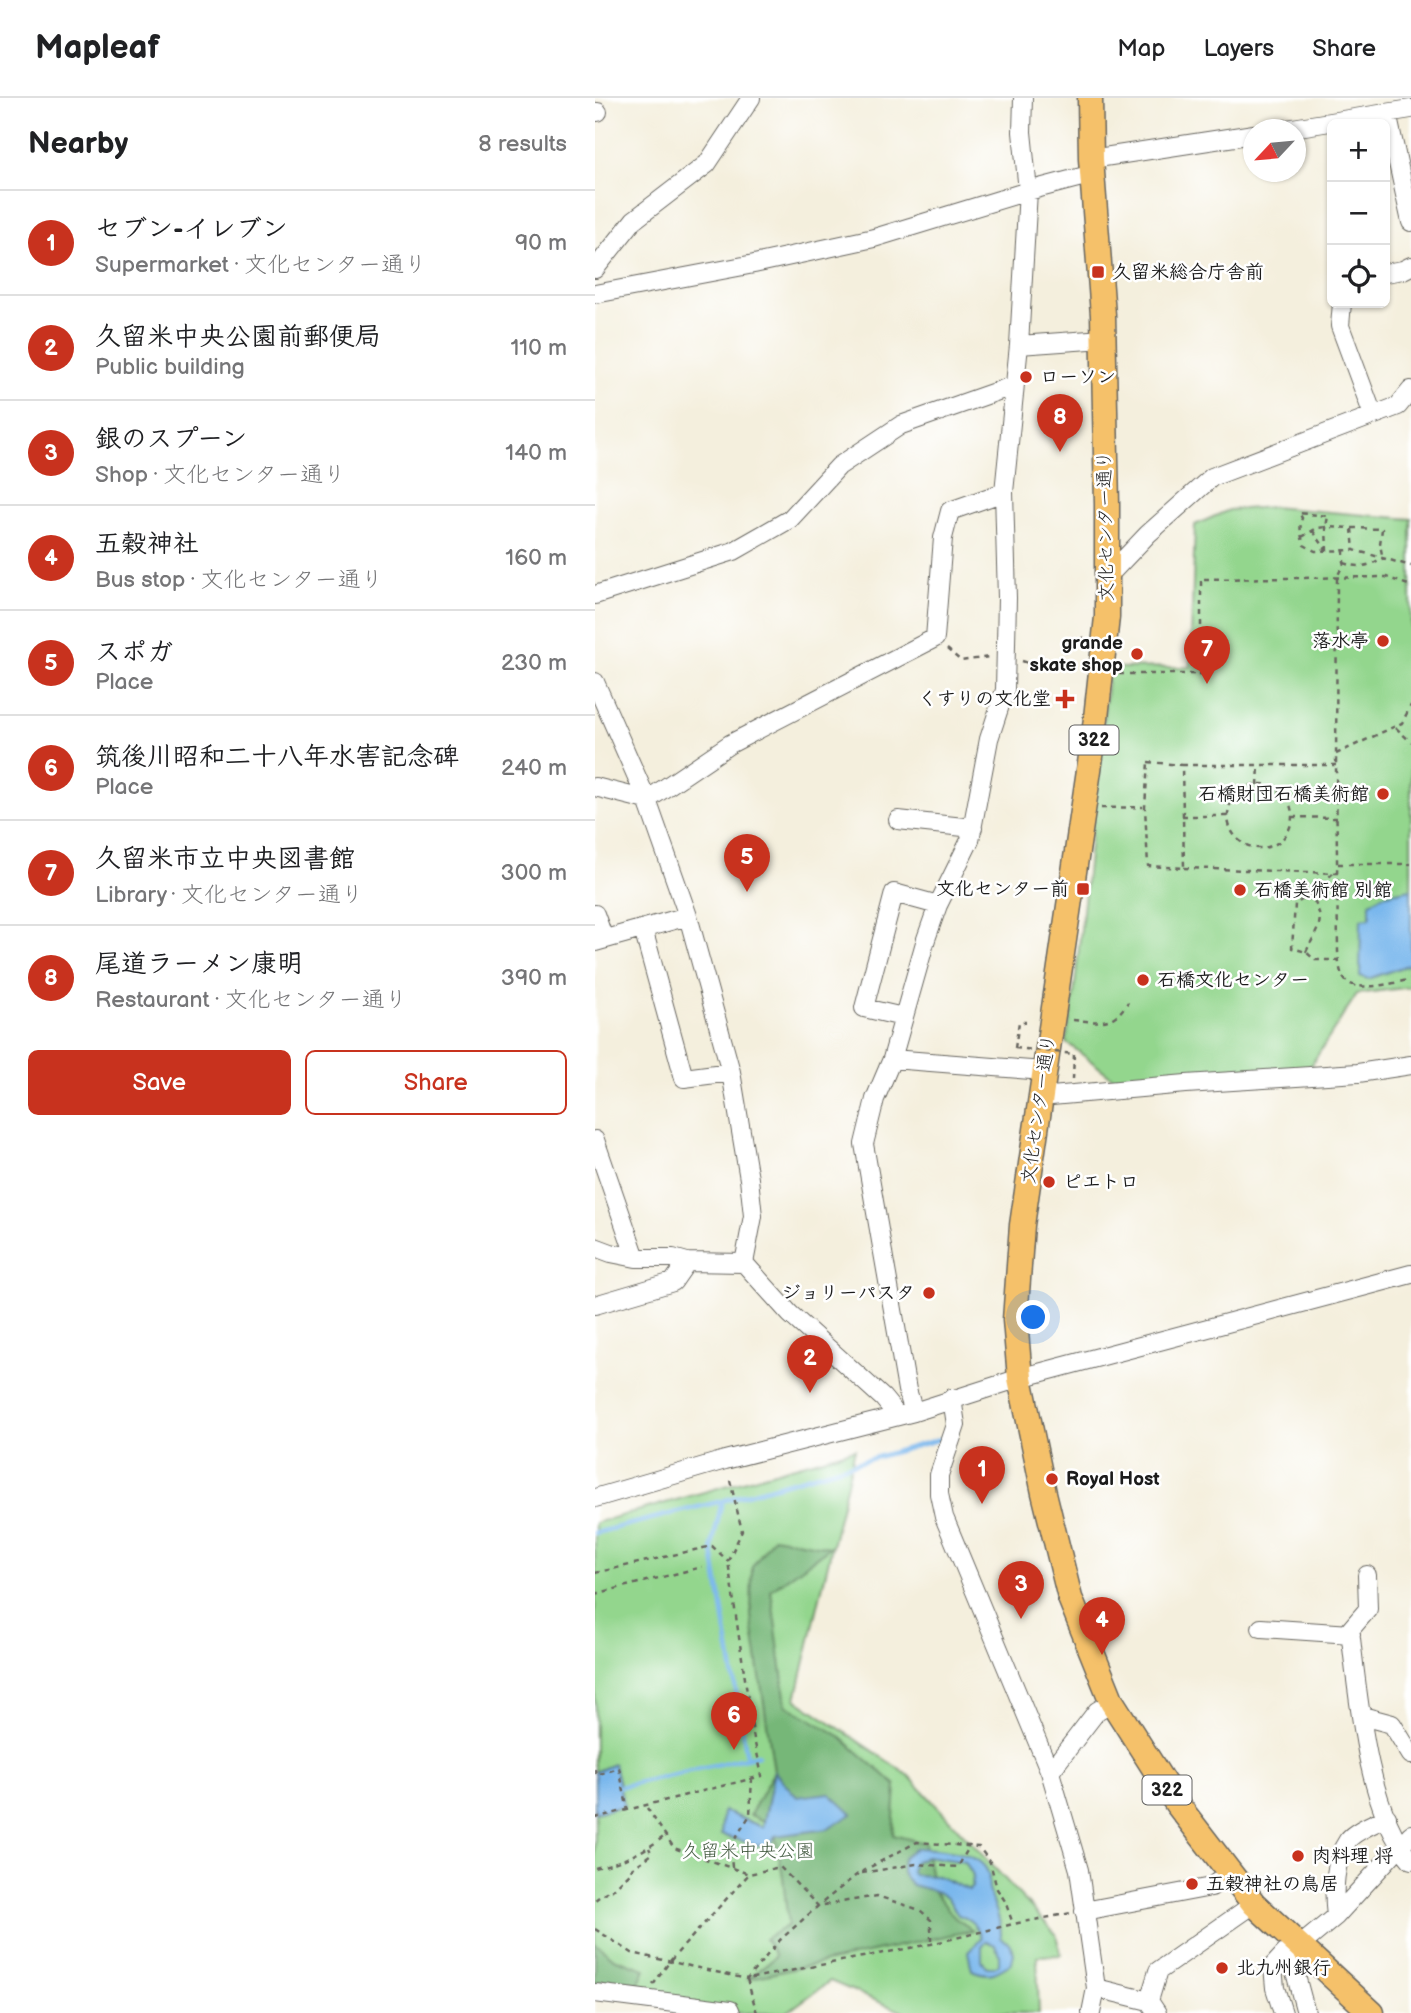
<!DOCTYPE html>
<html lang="en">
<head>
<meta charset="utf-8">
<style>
	body { margin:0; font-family:"Balsamiq Sans","Klee One",sans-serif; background:#f2f2f2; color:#202124 }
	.controls { position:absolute; right:21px; top:21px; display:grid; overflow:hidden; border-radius:10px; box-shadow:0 2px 5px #0004 }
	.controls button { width:63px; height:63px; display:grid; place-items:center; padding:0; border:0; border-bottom:2px solid #e0e0e0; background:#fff; color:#202124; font:35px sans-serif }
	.compass { position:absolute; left:648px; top:21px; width:63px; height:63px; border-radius:50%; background:#fff; box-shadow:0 2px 5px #0004; rotate:244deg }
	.you { position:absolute; left:439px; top:1220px; width:24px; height:24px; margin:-18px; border:5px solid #fff; border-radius:50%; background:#1a73e8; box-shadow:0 0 0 10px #1a73e833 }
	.badge { display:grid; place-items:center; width:46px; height:46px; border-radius:50%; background:#c8321e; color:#fff; font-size:23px; font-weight:700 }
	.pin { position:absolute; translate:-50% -58px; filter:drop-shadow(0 2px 4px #0008) }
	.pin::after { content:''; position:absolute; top:37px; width:24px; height:21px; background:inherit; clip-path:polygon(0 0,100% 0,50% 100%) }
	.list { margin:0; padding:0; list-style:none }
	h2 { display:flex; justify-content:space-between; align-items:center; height:91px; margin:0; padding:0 28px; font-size:30px }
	h2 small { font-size:23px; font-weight:400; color:#757577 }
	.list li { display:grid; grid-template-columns:46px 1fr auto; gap:21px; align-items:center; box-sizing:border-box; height:105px; padding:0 28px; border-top:2px solid #e0e0e0 }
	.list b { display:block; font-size:26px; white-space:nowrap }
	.list p { margin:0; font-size:23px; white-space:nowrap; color:#757577 }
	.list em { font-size:23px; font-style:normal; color:#757577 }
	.actions { display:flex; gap:14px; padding:21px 28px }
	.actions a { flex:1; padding:16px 0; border:2px solid #c8321e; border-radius:10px; text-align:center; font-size:24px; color:#c8321e }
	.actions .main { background:#c8321e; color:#fff }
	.icon { flex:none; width:38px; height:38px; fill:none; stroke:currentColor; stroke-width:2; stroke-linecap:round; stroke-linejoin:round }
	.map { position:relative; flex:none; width:816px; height:1915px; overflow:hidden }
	header { display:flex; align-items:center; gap:42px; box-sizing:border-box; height:98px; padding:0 35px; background:#fff; border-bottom:2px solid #e0e0e0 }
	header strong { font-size:33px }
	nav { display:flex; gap:38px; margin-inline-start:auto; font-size:24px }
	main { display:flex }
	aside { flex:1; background:#fff }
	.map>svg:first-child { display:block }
	.green { fill:#93d68d; stroke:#587954; stroke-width:2 }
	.forest { fill:#76b778; stroke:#496a4a; stroke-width:2 }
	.water { fill:#79b7ed; stroke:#4a6a84; stroke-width:2; fill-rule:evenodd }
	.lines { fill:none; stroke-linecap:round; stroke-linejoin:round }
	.stream { stroke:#79b7ed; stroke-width:4.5 }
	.minor-casing { stroke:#686660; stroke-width:20 }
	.highway-casing { stroke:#686660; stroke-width:27 }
	.path { stroke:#686660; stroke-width:2.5; stroke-dasharray:5 5; stroke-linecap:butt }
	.minor { stroke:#fff; stroke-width:18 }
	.highway { stroke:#f5c16b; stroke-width:24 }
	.path-bridge { stroke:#686660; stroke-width:2.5; stroke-dasharray:5 5; stroke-linecap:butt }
	.poi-dot { fill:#c8321e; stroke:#fff; stroke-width:2.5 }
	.labels { text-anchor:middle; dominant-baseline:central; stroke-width:5; stroke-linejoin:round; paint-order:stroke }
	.shield { fill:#fff; stroke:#606060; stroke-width:2 }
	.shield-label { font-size:18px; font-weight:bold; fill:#1c1c1c }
	.poi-label { font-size:19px; font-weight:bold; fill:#1c1c1c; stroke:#fff; text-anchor:start }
	.street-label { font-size:19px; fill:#1c1c1c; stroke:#fff }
	.park-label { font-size:19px; fill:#465d44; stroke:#fff }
</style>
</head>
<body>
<header>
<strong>Mapleaf</strong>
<nav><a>Map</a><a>Layers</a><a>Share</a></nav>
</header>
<main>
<aside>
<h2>Nearby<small>8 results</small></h2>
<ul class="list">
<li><span class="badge">1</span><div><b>セブン-イレブン</b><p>Supermarket · 文化センター通り</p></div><em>90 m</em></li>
<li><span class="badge">2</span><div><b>久留米中央公園前郵便局</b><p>Public building</p></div><em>110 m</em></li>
<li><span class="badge">3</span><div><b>銀のスプーン</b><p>Shop · 文化センター通り</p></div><em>140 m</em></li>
<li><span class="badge">4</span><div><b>五穀神社</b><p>Bus stop · 文化センター通り</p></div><em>160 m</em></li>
<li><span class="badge">5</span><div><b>スポガ</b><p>Place</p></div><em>230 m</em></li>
<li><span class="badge">6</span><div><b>筑後川昭和二十八年水害記念碑</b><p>Place</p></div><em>240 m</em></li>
<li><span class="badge">7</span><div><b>久留米市立中央図書館</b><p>Library · 文化センター通り</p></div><em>300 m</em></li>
<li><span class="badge">8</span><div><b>尾道ラーメン康明</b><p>Restaurant · 文化センター通り</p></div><em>390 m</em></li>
</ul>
<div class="actions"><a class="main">Save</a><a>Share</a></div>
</aside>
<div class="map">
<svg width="816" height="1915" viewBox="0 0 816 1915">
	<rect width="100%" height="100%" fill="#fff"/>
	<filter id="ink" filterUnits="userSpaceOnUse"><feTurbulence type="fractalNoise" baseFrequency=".0143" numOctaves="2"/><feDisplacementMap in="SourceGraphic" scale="14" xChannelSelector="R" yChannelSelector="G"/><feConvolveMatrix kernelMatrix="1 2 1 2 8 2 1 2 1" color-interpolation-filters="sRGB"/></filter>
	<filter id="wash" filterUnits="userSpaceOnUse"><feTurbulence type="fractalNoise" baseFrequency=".00686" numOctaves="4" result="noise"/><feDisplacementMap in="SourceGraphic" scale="28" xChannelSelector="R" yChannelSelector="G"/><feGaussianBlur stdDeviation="1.57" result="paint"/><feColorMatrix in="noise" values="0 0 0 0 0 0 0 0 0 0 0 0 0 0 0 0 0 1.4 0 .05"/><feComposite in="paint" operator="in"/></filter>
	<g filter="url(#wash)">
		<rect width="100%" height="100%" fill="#f4efdd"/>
		<path class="green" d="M677,409l139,12v468l-54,7 -49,76 -95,7 -96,4 -51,-39 8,-48 35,-326 81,-1 5,-142 34,-15z
			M260,1351l-59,250 112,76 148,159 5,21 -24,1 2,57h-134l-75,-32 -44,32h-53l-138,-22v-468z"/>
		<path class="forest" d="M178,1439l57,10 -59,43 15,115 52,30 58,50 -3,50 32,8 8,47 22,28 18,12 -226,49 29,-23 -11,-17 23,-14 -5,-48 -10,-52 -23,-10 24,-44 -23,-155 1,-49z
			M0,1845l19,15 31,11 -7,16 -43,-3z"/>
		<path class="water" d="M816,791v75l-43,15 -8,-3 1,-57 9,-1v-15l12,-8z
			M19,1666l10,42 -29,7v-41z
			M179,1673l23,26 32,-4 23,21 -24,15 -53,7 -7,12 -47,-13 2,-24 40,16z
			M323,1750c19,1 63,3 70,25 2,5 0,11 1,17 5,16 13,31 12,48l8,5 5,10 -2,10c-16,10 -22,15 -40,7l-4,-18 13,-13c-3,-13 -10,-20 -23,-24l-10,-16 -10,-7 -26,-7 -10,-12c0,-15 1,-19 16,-25zM331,1758l39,6 8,13 -1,12 -3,3 -32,-14 -23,-1 -3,-4 3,-9zM391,1843l9,4 4,9v10l-5,3h-7l-5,-6v-15z"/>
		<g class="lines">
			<path class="stream" d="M127,1403l-10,45 35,212
				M0,1435l127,-32 222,-63
				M24,1689l139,-32"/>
		</g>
	</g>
	<g filter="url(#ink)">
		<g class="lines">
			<g class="minor-casing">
				<path id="minor" d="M0,14h3
					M792,15l24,109
					M685,32l131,-21
					M496,61l163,-25
					M0,171l39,-49 73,-56 44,-66
					M790,175l18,-3 8,-4
					M0,196l159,-30 120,-26 154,-47 65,-17
					M747,205l-2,23 33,89
					M424,247l85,-6
					M513,478l40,-42 64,-57 186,-71 13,-16
					M0,497l139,-44 56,-32 49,-53 62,-41 114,-40
					M0,584l52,118 41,116 43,156 18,107 4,37 -9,47
					M0,689l52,13 83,-56 205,-106 8,-100 7,-27 54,-19
					M303,722l75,8
					M0,816l9,25
					M48,831l41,149 47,-6
					M0,844l93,-26
					M308,919l-39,-9 30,-115 44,12
					M297,961l152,12
					M445,999l146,-13 172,-11 53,-8
					M0,1042l41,118
					M0,1149l16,6 25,5h37l14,4 57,1 46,51 93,84 14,17
					M0,1207l78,-23 14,-20
					M357,1300l4,27 -17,50v19l5,23 106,255 29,98 17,118 -5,25
					M319,1314l-7,-22 -43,-246 11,-45 17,-40 34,-120 12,-34 32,-65 19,-101 16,-49 2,-92 -3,-106 15,-147 9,-154 -6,-59 1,-34
					M0,1400l130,-38 189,-48 106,-34 391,-104
					M772,1477l1,34 -18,21c8,65 17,182 61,230
					M666,1530l90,6
					M767,1618l30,8 19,31
					M455,1674l47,-61 15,-9
					M489,1813l127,-24 18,-14
					M741,1818c-3,-23 -2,-56 12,-76 8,-10 28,-17 39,-23
					M706,1847l-6,27 11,41
					M501,1890l53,13 8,12
					M0,1895l135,17 1,3
					M554,1903l9,-30 96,-67
					M688,1915l-8,-25 -2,-22 12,-13 16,-8 35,-29 75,-82"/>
			</g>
			<g class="highway-casing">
				<path id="highway" d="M495,0l1,61 12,156 4,190v112l-13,119 -72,489 -7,95 5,58 24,115 26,105 42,104 65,102 77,100 118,109"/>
			</g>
			<path class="path" d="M757,431l2,21
				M718,433l14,20
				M707,439l15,-9 9,-1 2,-11 -29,-3 3,5c-3,10 -1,17 2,27l11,6 39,-1 57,16
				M749,452v13l-7,14 -1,188 2,187c1,9 1,21 7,28 10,13 51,3 66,-1
				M732,453l-1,-24 56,2 -2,15 3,16
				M749,465c14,5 24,4 36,-4
				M352,551l14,12 28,-4
				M427,563l25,8 39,-34
				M524,576h82v-95l185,-2 25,9
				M801,630l15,14
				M741,656l66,-31 9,-18
				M553,664l34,3 2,103 -36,-2 -3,-59z
				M587,667h154
				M633 718a32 32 0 1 1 64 0a32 32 0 1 1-64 0Z
				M663,687l1,-20
				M506,710l42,-1
				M587,718h46
				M697,719l45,1
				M743,766h73
				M589,770l154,5
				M738,775l-20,20 -18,11 -3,44 14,4 9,8h24
				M711,854c13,-27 21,-30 4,-58
				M478,922c26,2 40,6 55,-18
				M420,950l4,-26h7
				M478,981l1,-25
				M0,1475l117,-27 16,15
				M0,1496l107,-27
				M0,1671l1,6 23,-7 9,43
				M52,1710l27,40 75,26 31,-7 38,39 41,-33 58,-31 62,5 11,15 7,27 8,12 8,23
				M0,1720l167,-42 -9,-42 -25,-173 14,-30 -13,-55
				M137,1769l-2,-20 20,-32 2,-37
				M0,1770c27,-6 49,-16 71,-33
				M267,1775l54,-9 42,3 12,-22
				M0,1802l11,-8 3,1 21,-20 -1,-2 23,-17 -3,-6
				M0,1831l37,24 115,26 33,-39 38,-34 59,-10 43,14 11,10v24
				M58,1887l17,-24 79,-87
				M162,1915l-10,-34 184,-35 82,-20 58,-11"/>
			<use href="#minor" class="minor"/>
			<use href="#highway" class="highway"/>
			<path class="path-bridge" d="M420,950l59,6"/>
		</g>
	</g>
	<g class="poi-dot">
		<rect x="496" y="167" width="14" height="14" rx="3.5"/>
		<circle cx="431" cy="279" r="7"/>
		<circle cx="788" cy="543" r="7"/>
		<circle cx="542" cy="556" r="7"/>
		<path d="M466.5 590.5h7v7h7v7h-7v7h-7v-7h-7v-7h7z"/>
		<circle cx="788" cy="696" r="7"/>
		<rect x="481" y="784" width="14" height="14" rx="3.5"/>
		<circle cx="645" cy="792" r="7"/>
		<circle cx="548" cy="882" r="7"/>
		<circle cx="454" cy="1084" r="7"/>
		<circle cx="334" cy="1195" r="7"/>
		<circle cx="457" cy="1381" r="7"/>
		<circle cx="703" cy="1758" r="7"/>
		<circle cx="597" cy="1786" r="7"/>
		<circle cx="627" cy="1870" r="7"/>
	</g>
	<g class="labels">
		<g class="shield">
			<rect x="474.5" y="627.5" width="49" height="29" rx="5"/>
			<rect x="547.5" y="1677.5" width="49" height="29" rx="5"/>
		</g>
		<g class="shield-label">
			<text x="499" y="642">322</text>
			<text x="572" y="1692">322</text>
		</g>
		<g class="poi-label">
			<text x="517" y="174">久留米総合庁舎前</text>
			<text x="445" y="279">ローソン</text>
			<text x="774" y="543" text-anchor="end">落水亭</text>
			<text x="528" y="545" text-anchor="end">grande<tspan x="528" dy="22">skate shop</tspan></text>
			<text x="456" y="601" text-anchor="end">くすりの文化堂</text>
			<text x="774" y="696" text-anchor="end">石橋財団石橋美術館</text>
			<text x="474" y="791" text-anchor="end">文化センター前</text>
			<text x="659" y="792">石橋美術館 別館</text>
			<text x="562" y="882">石橋文化センター</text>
			<text x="468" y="1084">ピエトロ</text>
			<text x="320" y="1195" text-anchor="end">ジョリーパスタ</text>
			<text x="471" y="1381">Royal Host</text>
			<text x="717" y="1758">肉料理 将</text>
			<text x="611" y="1786">五穀神社の鳥居</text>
			<text x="641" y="1870">北九州銀行</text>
		</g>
		<g class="street-label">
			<text transform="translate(511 428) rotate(-91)">文化センター通り</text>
			<text transform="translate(444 1011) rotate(-82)">文化センター通り</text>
		</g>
		<g class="park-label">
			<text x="153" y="1753">久留米中央公園</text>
		</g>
	</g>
</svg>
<div class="controls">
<button>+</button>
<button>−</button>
<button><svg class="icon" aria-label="locate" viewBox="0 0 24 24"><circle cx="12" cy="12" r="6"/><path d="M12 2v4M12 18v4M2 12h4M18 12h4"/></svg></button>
</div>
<svg class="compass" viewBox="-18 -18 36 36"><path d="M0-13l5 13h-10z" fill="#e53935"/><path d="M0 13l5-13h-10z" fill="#757577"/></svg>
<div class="you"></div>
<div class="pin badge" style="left:387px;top:1406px">1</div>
<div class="pin badge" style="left:215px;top:1295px">2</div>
<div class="pin badge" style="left:426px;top:1521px">3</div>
<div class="pin badge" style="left:507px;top:1557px">4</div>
<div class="pin badge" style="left:152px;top:794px">5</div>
<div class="pin badge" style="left:139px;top:1652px">6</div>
<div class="pin badge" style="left:612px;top:586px">7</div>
<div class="pin badge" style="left:465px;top:354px">8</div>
</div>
</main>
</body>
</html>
